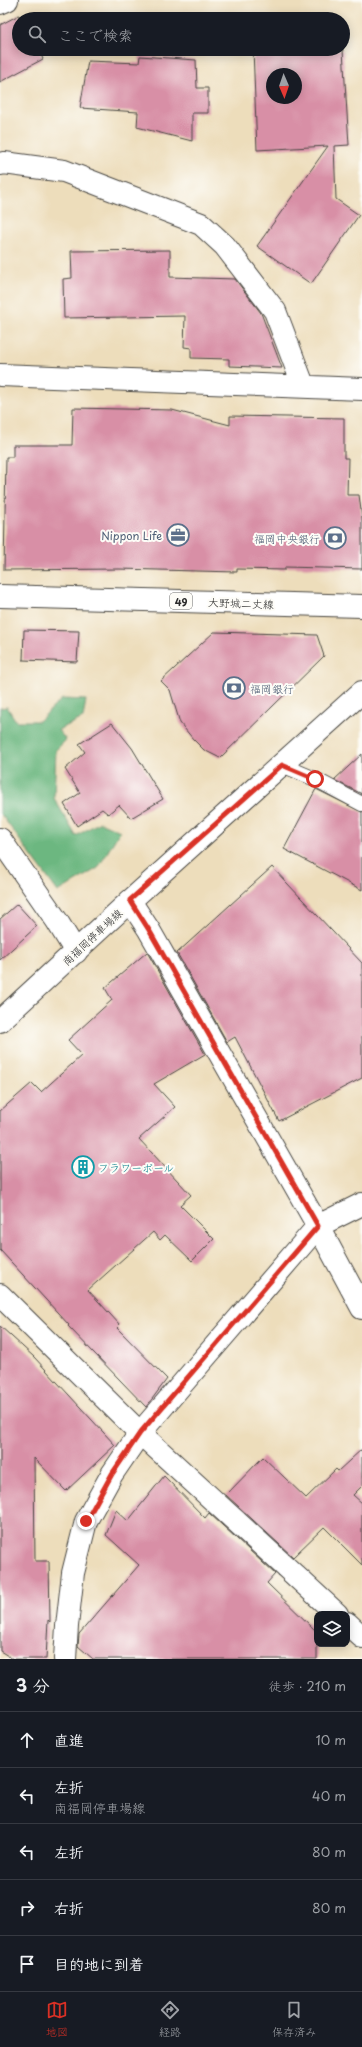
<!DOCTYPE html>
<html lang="ja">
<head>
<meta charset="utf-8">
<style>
	body { margin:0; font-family:"Playpen Sans","Klee One",sans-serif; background:#242831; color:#f1f3f6 }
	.controls { position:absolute; right:12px; bottom:12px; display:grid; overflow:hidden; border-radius:8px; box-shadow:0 2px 10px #0003 }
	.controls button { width:36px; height:36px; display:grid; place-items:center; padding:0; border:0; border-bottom:1px solid #363941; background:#171b24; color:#f1f3f6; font:20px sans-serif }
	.compass { position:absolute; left:266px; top:68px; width:36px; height:36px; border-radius:50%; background:#171b24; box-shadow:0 2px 10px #0003; rotate:178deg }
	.stop { position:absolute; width:12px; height:12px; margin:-9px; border:3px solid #d93025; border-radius:50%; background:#fff }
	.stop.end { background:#d93025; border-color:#fff; box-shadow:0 1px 4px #0008 }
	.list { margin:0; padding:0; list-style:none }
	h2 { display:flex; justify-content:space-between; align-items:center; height:52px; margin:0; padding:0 16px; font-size:17px }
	h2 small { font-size:13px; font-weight:400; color:#9ea1a6 }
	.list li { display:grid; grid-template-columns:26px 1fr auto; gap:12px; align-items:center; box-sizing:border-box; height:56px; padding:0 16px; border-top:1px solid #363941 }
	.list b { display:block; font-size:15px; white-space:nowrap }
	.list p { margin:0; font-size:13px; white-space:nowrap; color:#9ea1a6 }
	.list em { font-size:13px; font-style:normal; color:#9ea1a6 }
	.icon { flex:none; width:22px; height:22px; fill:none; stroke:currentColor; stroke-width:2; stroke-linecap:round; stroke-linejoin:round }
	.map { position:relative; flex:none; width:362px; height:1659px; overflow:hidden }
	.search { position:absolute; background:#171b24; box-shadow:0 2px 10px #0003; left:12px; right:12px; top:12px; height:44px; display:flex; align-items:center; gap:10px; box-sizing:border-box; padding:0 14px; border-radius:22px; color:#9ea1a6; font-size:15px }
	.sheet { height:332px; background:#171b24 }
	nav { display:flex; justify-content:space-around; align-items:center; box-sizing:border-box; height:56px; border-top:1px solid #363941; background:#171b24; font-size:11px; color:#9ea1a6 }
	nav a { display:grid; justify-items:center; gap:2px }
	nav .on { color:#d93025 }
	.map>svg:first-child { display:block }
	.forest { fill:#6cb780; stroke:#4c7156 }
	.building { fill:#d88fa6; fill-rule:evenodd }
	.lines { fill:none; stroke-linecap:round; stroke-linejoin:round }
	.service-casing { stroke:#484641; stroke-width:16 }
	.minor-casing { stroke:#484641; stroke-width:24 }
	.tertiary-casing { stroke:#484641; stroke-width:24 }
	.secondary-casing { stroke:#484641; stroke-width:24 }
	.primary-casing { stroke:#484641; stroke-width:24 }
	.service { stroke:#fff; stroke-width:14 }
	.minor { stroke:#fff; stroke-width:22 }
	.tertiary { stroke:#fff; stroke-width:22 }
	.secondary { stroke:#fff; stroke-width:22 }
	.primary { stroke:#fff; stroke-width:22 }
	.route { stroke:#d93025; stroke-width:5 }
	.labels { text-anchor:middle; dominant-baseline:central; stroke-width:4; stroke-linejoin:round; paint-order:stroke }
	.shield { fill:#fdfcf7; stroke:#6a6a68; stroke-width:1 }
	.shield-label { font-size:10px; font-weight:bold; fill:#2b2b2b }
	.service-label { font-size:11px; fill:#4e5e75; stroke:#fdfcf7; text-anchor:end }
	.street-label { font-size:11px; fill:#2b2b2b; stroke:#fdfcf7 }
	.culture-label { font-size:11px; fill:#0d838f; stroke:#fdfcf7; text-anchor:start }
</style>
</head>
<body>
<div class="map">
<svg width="362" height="1659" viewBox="0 0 362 1659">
	<rect width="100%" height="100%" fill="#fdfcf7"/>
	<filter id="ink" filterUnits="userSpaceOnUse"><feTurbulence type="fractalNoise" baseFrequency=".025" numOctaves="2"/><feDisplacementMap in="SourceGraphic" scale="8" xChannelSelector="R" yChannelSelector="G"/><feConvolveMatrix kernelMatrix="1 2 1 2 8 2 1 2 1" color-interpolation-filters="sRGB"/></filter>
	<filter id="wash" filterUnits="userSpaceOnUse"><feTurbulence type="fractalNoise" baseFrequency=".012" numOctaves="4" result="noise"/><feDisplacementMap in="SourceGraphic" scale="16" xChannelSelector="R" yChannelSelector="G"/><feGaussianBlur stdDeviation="0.9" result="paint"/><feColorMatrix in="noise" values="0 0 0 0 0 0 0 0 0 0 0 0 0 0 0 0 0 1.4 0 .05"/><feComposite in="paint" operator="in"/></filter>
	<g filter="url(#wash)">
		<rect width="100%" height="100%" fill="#edddbb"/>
		<path class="forest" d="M62,699l24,1 -3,18 -25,12 8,10 -10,10 -2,48 22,38 24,-14 20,9 -22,37 -40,24 -58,-79v-105l7,-1 9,14h23z"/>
		<g id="blocks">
			<path class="building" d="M19,15l2,4h-2v30h19l5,10 -43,23v-57z
				M253,49h46v4l44,-3 6,95 -15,1 2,53 23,16 -48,69 -54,-38 71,-100 -71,4zM272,74h24v24h-24z
				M140,56l56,4 1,28h11v25h-16v28l-55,-14 1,-15 -58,-4 8,-47 51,2z
				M170,250v27l65,2 26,34 21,55 -53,-2v-7l-38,-1v-10l-7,-1 1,-31 -121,2 -1,-39 9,-1 -1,-27z
				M73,408l99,2 58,15v-9l114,2v40h4l-1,37h12l3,23v51l-77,-2v3l-48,-1v3l-118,-3 -115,1 2,-113h7v-12h59z
				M24,630l55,1 -2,31 -54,-2z
				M214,632l103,3 7,21 -104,102 -16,-8 -11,-11 -13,-16 -10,-33 -9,-9z
				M112,723l20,25 31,51 -32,19 -12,-13 -11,9 -6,-5 -25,17 -13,-22 16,-11 -15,-24 20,-17 -6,-8z
				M362,754v40l-28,-14z
				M316,789l46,23v78l-78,-41z
				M272,867l90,96v115l-83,43 -44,-84 -8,5 -50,-89z
				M17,904l20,22 -37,34v-41z
				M147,952l58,102 -51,30 21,23 -36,32 52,56 -11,10 34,34 -22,22 -27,-26 -5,5 -7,-8 -65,58 32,35 -3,3 50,51 -21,28 -78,-81 1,-1 -69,-75v-139l32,-28 9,9 41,-37 -14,-15 44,-40 -7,-12z
				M0,1326l34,31 81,88 -49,46 -32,-33 1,103h14l1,61 -2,-2 -2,39h-33l-13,-8z
				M362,1449v37l-9,9 9,8v62l-38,-38 -31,30 -67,-62 37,-38 43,41 30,-29 2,2z
				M164,1476l41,42 4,-5 66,61 -8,9 50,49v27h-224l-15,-13 1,-12 60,-69 -33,-30 10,-25 12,11z"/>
		</g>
	</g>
	<g filter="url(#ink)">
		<use href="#blocks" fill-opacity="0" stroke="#484641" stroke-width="1"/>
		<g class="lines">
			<g class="service-casing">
				<path id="service" d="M282,765l33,14 47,25"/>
			</g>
			<g class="minor-casing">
				<path id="minor" d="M0,3l7,-3
					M0,164l4,-1 60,8 137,53 24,22 50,65 28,74
					M0,375l362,14
					M0,839l57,82 19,31
					M130,901l19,29 169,296 44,82
					M140,1433l197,181
					M347,1623l15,14
					M65,1659l2,-33 6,-53 13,-52 26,-47 28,-41 178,-207 44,-22"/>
			</g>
			<g class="tertiary-casing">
				<path id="tertiary" d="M0,1295l140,138"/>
			</g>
			<g class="secondary-casing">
				<path id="secondary" d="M0,1021l130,-120 232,-209"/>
			</g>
			<g class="primary-casing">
				<path id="primary" d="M0,596l362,10"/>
			</g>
			<use href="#service" class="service"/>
			<use href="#minor" class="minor"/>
			<use href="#tertiary" class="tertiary"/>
			<use href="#secondary" class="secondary"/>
			<use href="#primary" class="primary"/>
		</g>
	</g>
	<g class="lines" filter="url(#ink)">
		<path class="route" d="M86,1521l26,-47 28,-41 178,-207 -169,-296 -19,-30 152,-135 33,14"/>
	</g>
	<defs>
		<g id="office-ring" transform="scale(1.15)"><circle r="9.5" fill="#fdfcf7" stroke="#5c6f8a" stroke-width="1.5"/><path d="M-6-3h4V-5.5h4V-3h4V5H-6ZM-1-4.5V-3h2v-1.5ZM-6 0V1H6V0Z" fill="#5c6f8a"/></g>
		<g id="bank-ring" transform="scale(1.15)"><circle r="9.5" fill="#fdfcf7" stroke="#5c6f8a" stroke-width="1.5"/><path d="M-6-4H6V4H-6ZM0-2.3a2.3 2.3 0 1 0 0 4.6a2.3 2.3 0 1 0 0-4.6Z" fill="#5c6f8a"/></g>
		<g id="building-ring" transform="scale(1.15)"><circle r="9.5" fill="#fdfcf7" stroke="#0f9aa8" stroke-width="1.5"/><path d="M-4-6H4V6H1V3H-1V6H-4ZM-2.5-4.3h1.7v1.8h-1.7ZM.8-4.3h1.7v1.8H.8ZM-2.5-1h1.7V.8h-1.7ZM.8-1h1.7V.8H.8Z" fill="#0f9aa8"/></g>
	</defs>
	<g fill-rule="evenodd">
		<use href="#office-ring" x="178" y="535"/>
		<use href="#bank-ring" x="335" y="538"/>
		<use href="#bank-ring" x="234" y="688"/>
		<use href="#building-ring" x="83" y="1167"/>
	</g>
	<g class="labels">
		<rect class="shield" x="170" y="593" width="22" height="16" rx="3"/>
		<g class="shield-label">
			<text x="181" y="601">49</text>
		</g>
		<g class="service-label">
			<text x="162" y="535">Nippon Life</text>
			<text x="320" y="538">福岡中央銀行</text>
			<text x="250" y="688" text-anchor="start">福岡銀行</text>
		</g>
		<g class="street-label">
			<text transform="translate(241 603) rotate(2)">大野城二丈線</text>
			<text transform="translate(92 937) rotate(-43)">南福岡停車場線</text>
		</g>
		<g class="culture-label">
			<text x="98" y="1167">フラワーボール</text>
		</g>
	</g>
</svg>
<div class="controls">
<button><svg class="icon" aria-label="layers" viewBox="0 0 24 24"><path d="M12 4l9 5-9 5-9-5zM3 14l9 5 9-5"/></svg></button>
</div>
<svg class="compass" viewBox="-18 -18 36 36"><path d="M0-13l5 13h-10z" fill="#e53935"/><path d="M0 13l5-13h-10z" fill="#9ea1a6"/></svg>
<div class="stop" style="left:315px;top:779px"></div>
<div class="stop end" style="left:86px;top:1521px"></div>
<div class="search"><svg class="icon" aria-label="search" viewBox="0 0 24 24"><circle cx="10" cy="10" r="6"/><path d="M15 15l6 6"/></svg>ここで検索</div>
</div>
<section class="sheet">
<h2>3 分<small>徒歩 · 210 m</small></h2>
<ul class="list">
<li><svg class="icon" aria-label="ahead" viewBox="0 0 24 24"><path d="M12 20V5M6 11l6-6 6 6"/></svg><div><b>直進</b></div><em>10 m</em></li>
<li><svg class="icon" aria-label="left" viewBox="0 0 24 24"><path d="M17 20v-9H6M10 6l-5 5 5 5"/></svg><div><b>左折</b><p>南福岡停車場線</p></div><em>40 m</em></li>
<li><svg class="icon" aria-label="left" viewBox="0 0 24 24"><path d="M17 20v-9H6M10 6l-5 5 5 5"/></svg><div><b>左折</b></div><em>80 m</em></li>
<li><svg class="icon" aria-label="right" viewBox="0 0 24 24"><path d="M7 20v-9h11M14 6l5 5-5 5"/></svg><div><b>右折</b></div><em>80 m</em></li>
<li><svg class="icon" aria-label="arrive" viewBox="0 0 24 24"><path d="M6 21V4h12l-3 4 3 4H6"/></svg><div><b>目的地に到着</b></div></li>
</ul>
</section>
<nav>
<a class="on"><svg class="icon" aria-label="map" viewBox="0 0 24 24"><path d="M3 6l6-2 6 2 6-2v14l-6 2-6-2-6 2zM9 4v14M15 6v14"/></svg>地図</a>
<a><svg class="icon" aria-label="directions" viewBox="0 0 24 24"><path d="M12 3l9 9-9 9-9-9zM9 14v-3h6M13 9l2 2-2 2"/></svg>経路</a>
<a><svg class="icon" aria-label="saved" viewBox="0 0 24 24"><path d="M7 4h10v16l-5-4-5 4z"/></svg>保存済み</a>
</nav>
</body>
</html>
